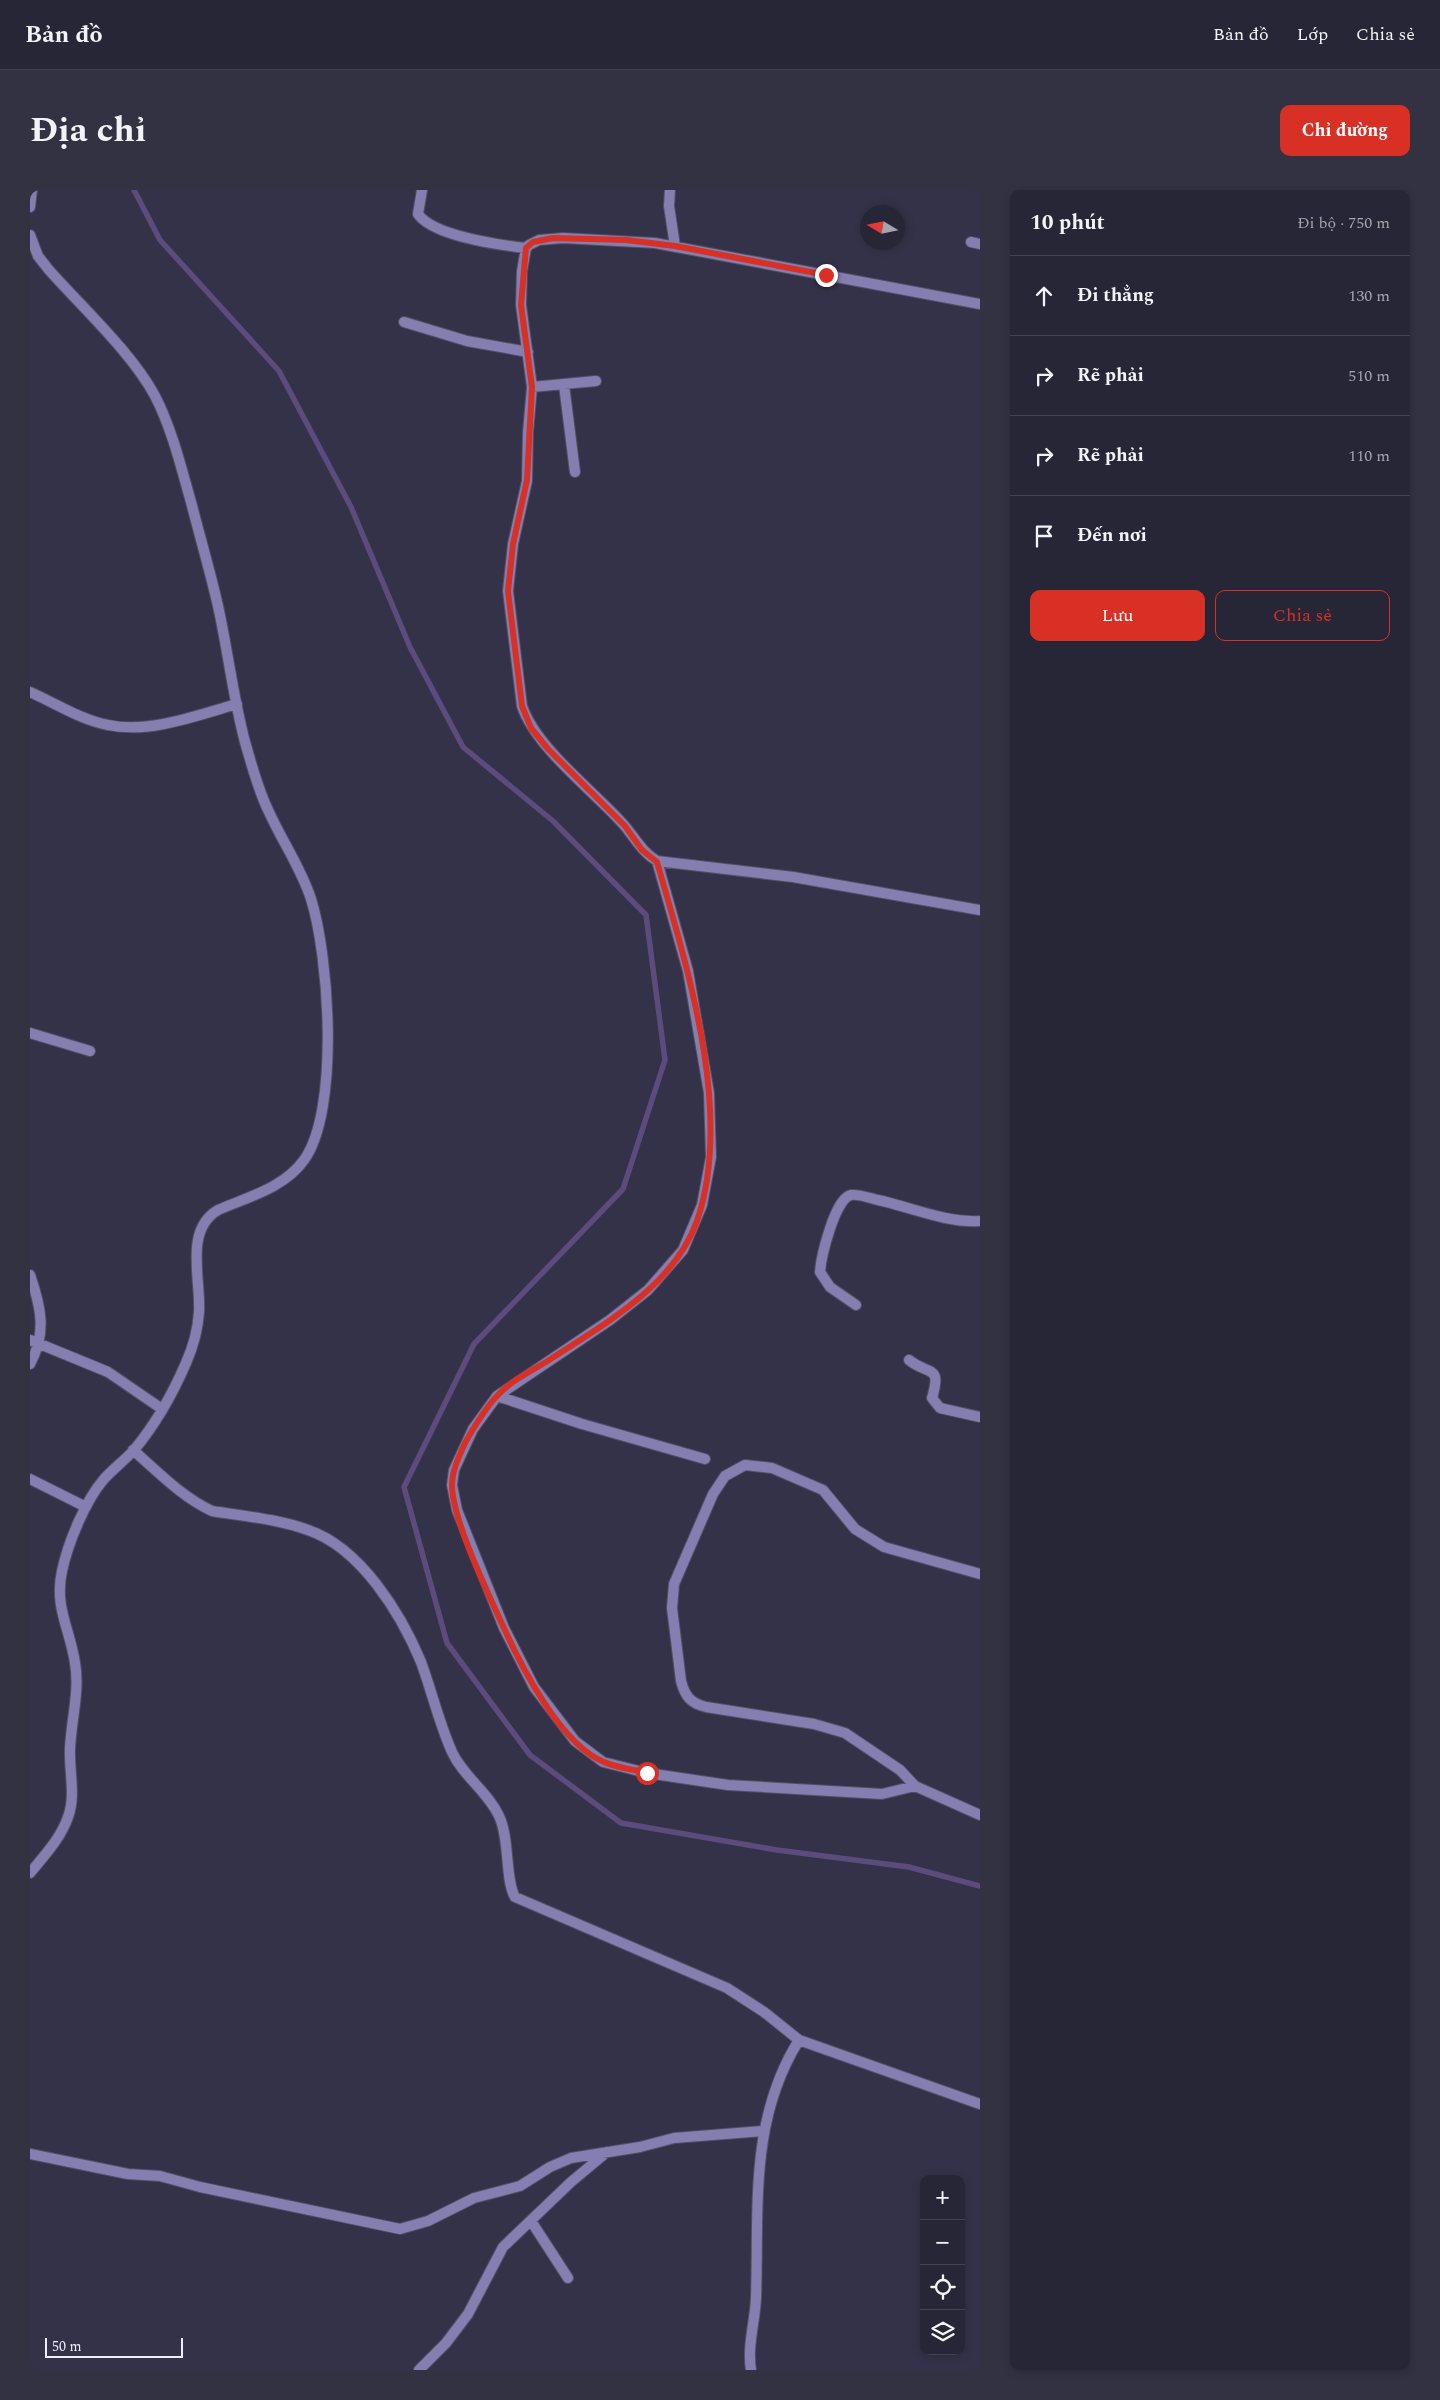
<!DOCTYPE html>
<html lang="vi">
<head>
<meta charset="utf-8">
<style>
	body { margin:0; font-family:Spectral,serif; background:#333242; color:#f1f3f6 }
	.controls { position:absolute; right:15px; bottom:15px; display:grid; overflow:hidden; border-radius:10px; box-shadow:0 2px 8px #0003 }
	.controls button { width:45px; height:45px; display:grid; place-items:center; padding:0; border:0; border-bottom:1px solid #434351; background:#272636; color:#f1f3f6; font:25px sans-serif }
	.compass { position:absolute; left:830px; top:15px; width:45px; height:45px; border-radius:50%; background:#272636; box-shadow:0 2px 8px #0003; rotate:280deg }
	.scale { position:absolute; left:15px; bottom:12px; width:138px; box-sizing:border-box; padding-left:5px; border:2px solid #efeefc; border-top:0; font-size:14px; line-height:18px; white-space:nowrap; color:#efeefc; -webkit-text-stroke:4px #343248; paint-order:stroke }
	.stop { position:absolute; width:15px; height:15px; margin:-11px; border:4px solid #d93025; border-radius:50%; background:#fff }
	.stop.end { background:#d93025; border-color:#fff; box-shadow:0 1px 5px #0008 }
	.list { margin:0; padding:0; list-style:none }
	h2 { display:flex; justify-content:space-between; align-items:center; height:65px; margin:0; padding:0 20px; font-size:21px }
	h2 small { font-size:16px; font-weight:400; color:#a4a5ad }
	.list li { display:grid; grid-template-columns:32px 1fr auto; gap:15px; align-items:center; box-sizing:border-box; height:80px; padding:0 20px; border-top:1px solid #434351 }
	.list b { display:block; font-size:19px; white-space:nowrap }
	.list em { font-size:16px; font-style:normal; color:#a4a5ad }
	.actions { display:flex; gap:10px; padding:15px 20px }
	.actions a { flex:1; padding:11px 0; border:1px solid #d93025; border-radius:10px; text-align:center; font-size:18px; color:#d93025 }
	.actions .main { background:#d93025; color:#fff }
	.icon { flex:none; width:28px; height:28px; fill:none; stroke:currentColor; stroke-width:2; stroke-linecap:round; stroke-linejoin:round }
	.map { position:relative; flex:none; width:950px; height:2180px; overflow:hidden; border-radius:10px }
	header { display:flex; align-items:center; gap:30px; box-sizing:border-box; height:70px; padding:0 25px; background:#272636; border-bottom:1px solid #434351 }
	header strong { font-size:24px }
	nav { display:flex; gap:28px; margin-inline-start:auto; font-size:18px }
	.intro { display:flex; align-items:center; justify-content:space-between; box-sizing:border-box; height:120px; padding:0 30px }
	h1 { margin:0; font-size:35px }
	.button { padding:12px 22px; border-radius:10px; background:#d93025; color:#fff; font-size:18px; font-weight:700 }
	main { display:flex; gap:30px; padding:0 30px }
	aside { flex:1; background:#272636; border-radius:10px; box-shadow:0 2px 8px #0003 }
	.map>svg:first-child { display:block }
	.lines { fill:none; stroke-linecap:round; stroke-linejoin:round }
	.stream { stroke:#5c4c7e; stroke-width:5.5 }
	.minor-casing { stroke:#525065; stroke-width:12 }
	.minor { stroke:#857eb1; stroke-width:10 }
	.route { stroke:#d93025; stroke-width:6 }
</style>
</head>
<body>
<header>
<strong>Bản đồ</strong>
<nav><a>Bản đồ</a><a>Lớp</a><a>Chia sẻ</a></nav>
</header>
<div class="intro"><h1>Địa chỉ</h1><a class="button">Chỉ đường</a></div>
<main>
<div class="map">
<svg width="950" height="2180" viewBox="0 0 950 2180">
	<rect width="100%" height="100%" fill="#343248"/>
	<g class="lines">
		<path class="stream" d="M104,0l26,50 119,131 72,136 59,140 53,100 90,74 93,94 19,145 -42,129 -149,155 -70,143 43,156 83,112 91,68 156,27 132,17 71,19"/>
		<g class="minor-casing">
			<path id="minor" d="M392,0l-4,24c15,22 82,31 108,34
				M640,0l-1,16 6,40
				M0,17l2,-17
				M0,45l8,21 11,14c33,37 83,83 106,126 17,33 26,71 36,106 9,35 19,69 27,104 10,45 15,91 27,136 7,24 13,48 24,70 13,29 32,56 42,87 18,57 29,211 -7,261 -20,28 -56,37 -86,50 -34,20 -17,69 -19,102 -1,17 -6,35 -13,51 -13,30 -31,62 -52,87 -9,10 -21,19 -30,29 -19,22 -36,64 -42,92 -8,36 8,58 13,92 5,28 -4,58 -5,86 -1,22 6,47 -2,68 -7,21 -24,39 -38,56
				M941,52l9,2
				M950,114l-325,-61 -92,-5 -24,2 -10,5 -3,3 -4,23 -1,34 11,82 -4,45 -1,49 -14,63 -5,47 14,115c14,42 72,85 102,119 11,13 18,27 33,36l136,16 187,33
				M374,132l63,19 61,11
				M534,195l11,87
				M502,197l64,-6
				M0,502c25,11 51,28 78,33 41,9 90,-10 129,-21
				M627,671l31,110 21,122 2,64 -9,48 -19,45 -35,40 -38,30 -113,76 -24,33 -19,41 -2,15 5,25 47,118 30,59 41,54 28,21 44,11 81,12 154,9 33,-8
				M0,843l60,18
				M0,1085c11,32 17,58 0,89
				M826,1115l-26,-18 -10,-15c1,-15 15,-74 31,-77 8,-1 19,3 27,5 32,7 68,23 102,21
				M0,1150l78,32 54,37
				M879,1170c20,16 33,4 23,38l8,10 40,9
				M467,1206l85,28 123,35
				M103,1260c25,22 49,47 79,61 31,5 66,8 96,19 53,18 93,84 113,132 11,30 18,61 31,90 11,24 36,40 47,64 11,23 6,65 16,81l212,91 37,24 35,28 181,64
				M0,1289l56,28
				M950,1384l-96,-27 -29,-18 -32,-39 -51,-22 -27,-3 -20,11 -12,18 -39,90 -2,24 9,73c4,15 9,22 25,26l108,17 31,9 55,37 15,16 65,29
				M0,1964l98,20 32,2 40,11 200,42 28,-8 46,-23 46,-12 30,-19 21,-9 69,-11 34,-9 89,-7
				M501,2031l37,57
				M389,2180l27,-27 22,-29 35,-67 68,-65 36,-30
				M721,2180c-4,-24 4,-48 5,-72 3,-91 -7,-178 43,-258"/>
		</g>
		<use href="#minor" class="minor"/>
	</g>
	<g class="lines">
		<path class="route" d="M617,1583c-14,-4 -30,-5 -43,-11 -43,-17 -83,-96 -101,-136 -15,-33 -51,-107 -51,-141 0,-14 7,-29 13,-42 9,-16 19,-33 31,-46 13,-15 33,-25 50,-35 56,-37 127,-74 151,-141 37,-108 -10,-254 -40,-359l-15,-12 -17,-24 -77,-77 -17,-21 -9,-22 -14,-115 5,-47 14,-64 5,-93 -11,-82 5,-57 7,-6 20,-4 73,2 49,6 151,29"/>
	</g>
</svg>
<div class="controls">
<button>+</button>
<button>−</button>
<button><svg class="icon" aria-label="locate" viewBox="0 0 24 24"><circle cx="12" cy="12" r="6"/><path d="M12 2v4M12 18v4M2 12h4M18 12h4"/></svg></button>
<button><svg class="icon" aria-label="layers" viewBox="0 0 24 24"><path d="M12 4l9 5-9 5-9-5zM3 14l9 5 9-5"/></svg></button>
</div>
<svg class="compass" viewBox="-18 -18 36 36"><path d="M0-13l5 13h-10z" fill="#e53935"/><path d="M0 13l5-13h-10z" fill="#a4a5ad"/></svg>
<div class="scale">50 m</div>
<div class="stop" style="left:617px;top:1583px"></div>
<div class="stop end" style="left:796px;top:85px"></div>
</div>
<aside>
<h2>10 phút<small>Đi bộ · 750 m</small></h2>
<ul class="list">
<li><svg class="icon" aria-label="ahead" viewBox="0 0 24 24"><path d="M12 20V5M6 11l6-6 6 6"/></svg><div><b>Đi thẳng</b></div><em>130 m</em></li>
<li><svg class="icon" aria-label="right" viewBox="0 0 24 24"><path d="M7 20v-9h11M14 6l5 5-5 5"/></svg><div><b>Rẽ phải</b></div><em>510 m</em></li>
<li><svg class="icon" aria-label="right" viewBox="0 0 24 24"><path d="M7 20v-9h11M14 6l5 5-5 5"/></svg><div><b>Rẽ phải</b></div><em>110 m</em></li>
<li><svg class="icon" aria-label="arrive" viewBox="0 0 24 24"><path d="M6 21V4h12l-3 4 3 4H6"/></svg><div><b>Đến nơi</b></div></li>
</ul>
<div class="actions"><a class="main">Lưu</a><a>Chia sẻ</a></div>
</aside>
</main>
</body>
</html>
